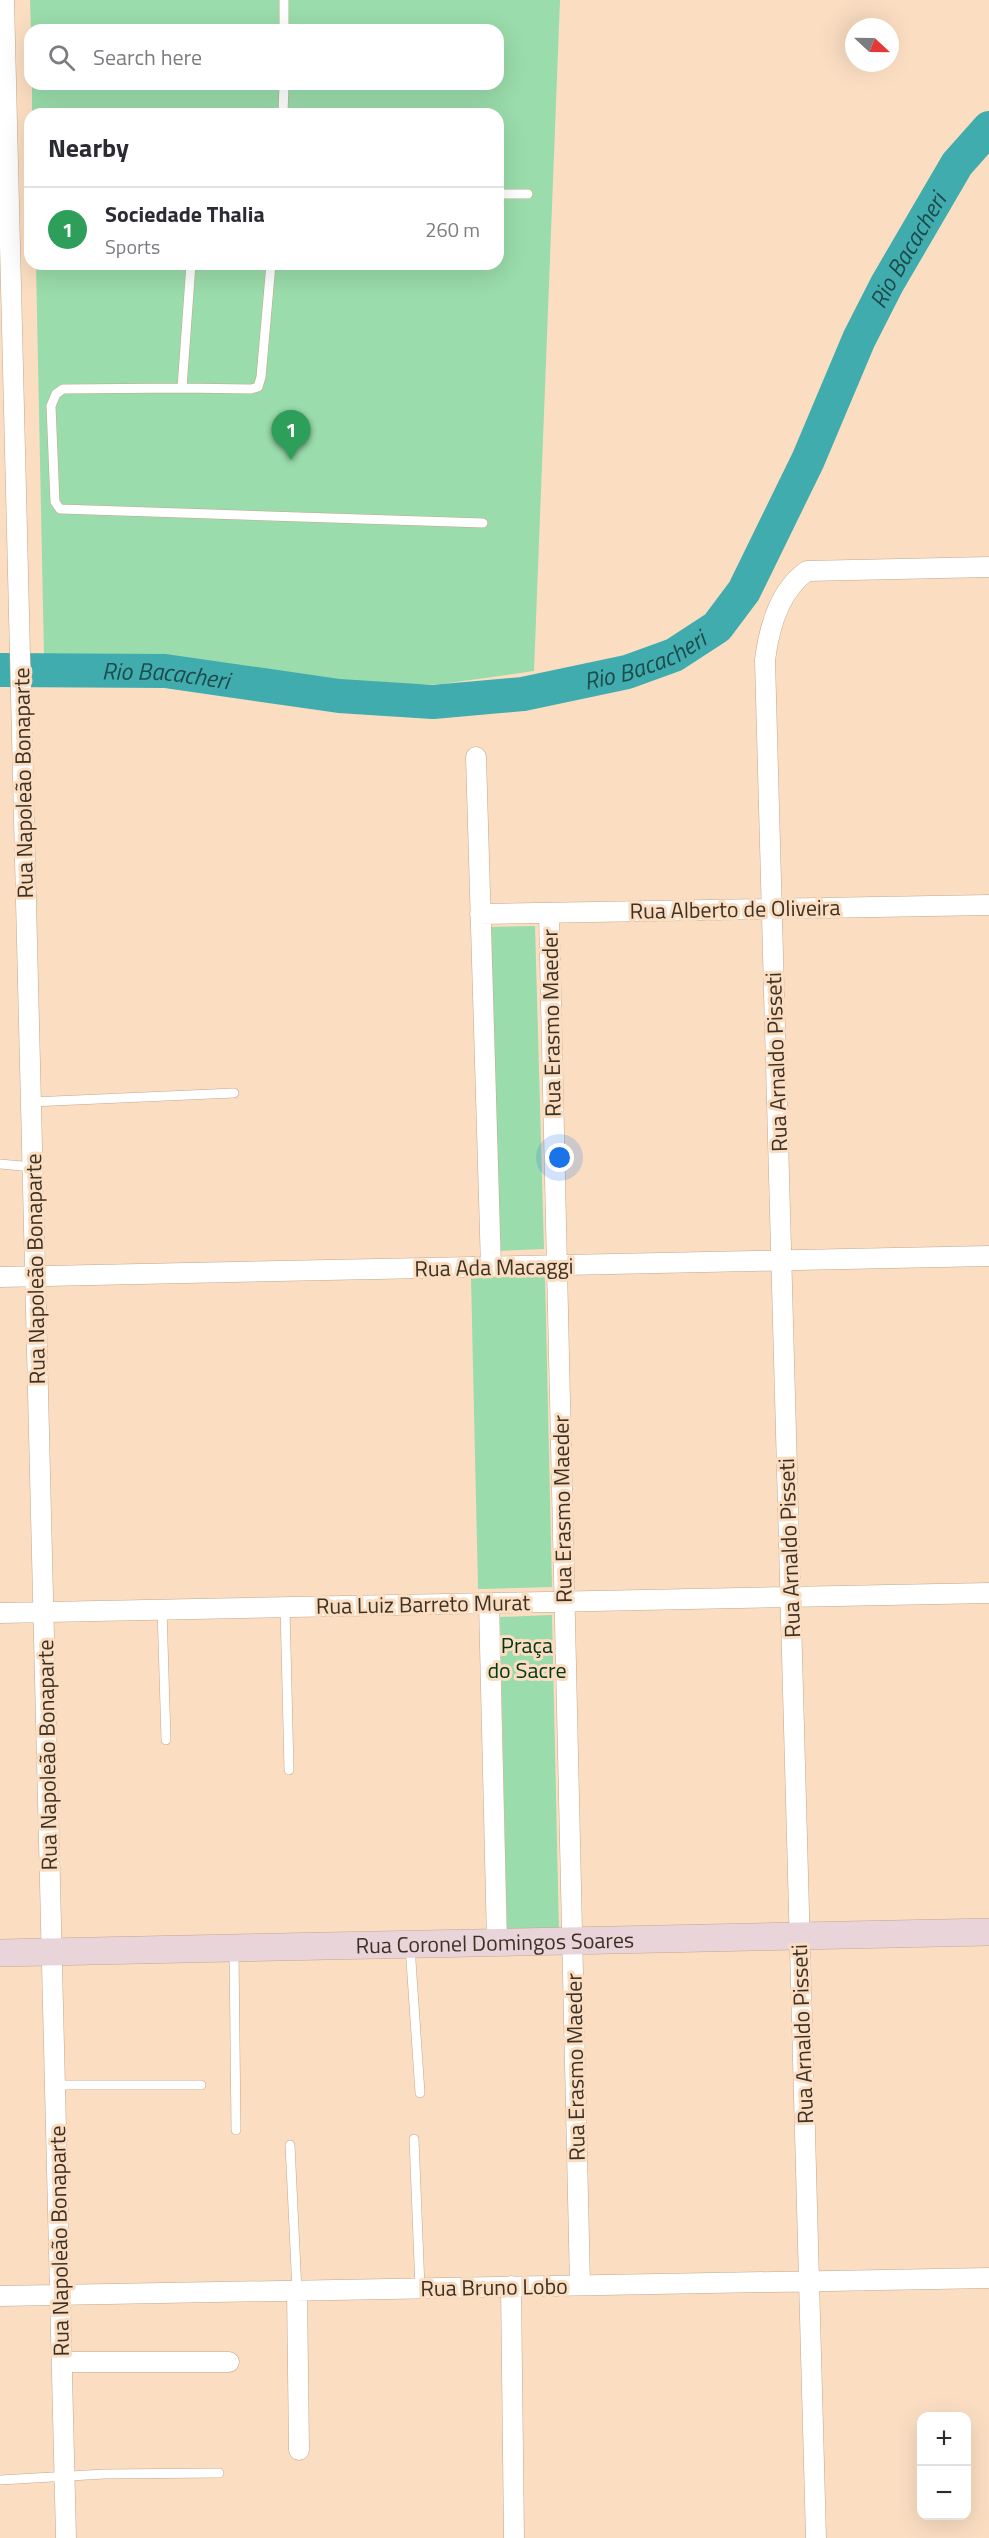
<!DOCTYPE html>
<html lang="en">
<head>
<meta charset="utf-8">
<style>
	body { margin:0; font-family:"Titillium Web",sans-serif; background:#f2f2f3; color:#2b2b33 }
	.controls { position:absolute; right:18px; bottom:18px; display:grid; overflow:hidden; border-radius:12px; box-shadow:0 6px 24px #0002 }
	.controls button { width:54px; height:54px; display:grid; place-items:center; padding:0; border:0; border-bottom:2px solid #e1e1e2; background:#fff; color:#2b2b33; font:30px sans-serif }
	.compass { position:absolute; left:845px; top:18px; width:54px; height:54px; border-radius:50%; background:#fff; box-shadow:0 6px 24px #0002; rotate:112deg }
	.you { position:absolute; left:560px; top:1158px; width:21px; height:21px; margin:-15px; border:4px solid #fff; border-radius:50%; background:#1a73e8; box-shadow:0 0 0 9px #1a73e833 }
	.badge { display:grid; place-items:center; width:39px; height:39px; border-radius:50%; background:#2563eb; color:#fff; font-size:20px; font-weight:700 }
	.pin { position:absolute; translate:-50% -50px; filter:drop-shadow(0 2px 3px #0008) }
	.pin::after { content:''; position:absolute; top:32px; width:21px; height:18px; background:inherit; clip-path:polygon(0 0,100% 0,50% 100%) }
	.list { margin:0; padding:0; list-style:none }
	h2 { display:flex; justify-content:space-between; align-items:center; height:78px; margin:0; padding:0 24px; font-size:26px }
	h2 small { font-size:20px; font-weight:400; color:#7c7c81 }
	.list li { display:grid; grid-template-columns:39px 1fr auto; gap:18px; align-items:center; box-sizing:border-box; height:84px; padding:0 24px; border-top:2px solid #e1e1e2 }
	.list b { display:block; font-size:22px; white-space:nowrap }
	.list p { margin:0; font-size:20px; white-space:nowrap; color:#7c7c81 }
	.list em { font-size:20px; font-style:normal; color:#7c7c81 }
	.icon { flex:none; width:33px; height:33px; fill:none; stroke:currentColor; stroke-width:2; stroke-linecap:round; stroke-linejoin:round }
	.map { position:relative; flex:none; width:989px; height:2538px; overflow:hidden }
	.search { position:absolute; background:#fff; box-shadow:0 6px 24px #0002; left:24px; top:24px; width:480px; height:66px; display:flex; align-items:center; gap:15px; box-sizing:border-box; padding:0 21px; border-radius:18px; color:#7c7c81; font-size:22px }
	.panel { position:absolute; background:#fff; box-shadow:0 6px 24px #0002; left:24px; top:108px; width:480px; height:162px; border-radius:18px }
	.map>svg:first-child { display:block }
	.green { fill:#9adcab }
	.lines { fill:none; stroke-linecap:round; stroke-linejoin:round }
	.river { stroke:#41acae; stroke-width:34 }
	.lane-casing { stroke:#c2a78b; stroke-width:10 }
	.street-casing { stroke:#c2a78b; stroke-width:21 }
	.secondary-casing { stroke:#c2a78b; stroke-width:28 }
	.lane { stroke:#fff; stroke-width:9 }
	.street { stroke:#fff; stroke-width:20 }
	.secondary { stroke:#e9d4da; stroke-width:27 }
	.labels { text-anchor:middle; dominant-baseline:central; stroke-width:6; stroke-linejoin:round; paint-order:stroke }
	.street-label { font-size:22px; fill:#3c3125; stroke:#fbdec2 }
	.park-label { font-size:22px; fill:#013617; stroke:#fbdec2 }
	.water-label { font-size:24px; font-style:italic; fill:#1d4c4d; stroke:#fbdec2 }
</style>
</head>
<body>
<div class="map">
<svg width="989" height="2538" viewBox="0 0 989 2538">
	<rect width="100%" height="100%" fill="#fbdec2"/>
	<path class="green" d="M30,0h530l-26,671 -92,13 -110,2 -110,-22 -84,-6 -94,-1 -8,-393h462v-150h-466v-30h466v-54h-467z
		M535,926l9,323 -45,2 -9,-324z
		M545,1275l7,312 -74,2 -7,-312z
		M552,1615l7,317 -52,1 -7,-316z"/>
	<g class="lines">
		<path class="river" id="s1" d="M0,670l165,1 174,25 94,6 90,-8 104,-22 47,-17 43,-28 27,-36 64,-131 51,-121 28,-55 70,-120 32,-36"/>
		<g class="lane-casing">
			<path id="lane" d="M284,30v-30
				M283,114l1,-30
				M498,194h30
				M191,264l-9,124 69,1 7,-2 3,-10 10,-113
				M182,388l-119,1 -7,5 -5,12 4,96 5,7 423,14
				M31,1102l203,-9
				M0,1164l33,3
				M285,1607l4,163
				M162,1609l4,131
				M410,1946l10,147
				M234,1951l2,179
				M55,2085h146
				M414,2139l6,149
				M290,2145l7,146
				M0,2480l105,-6 114,-1"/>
		</g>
		<g class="street-casing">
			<path id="street" d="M4,0l62,2538
				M476,757l15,510
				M549,913l31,1372
				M480,914l509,-9
				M0,1277l989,-21
				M489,1603l8,339
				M0,1613l989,-20
				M511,2286l3,252
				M297,2291l2,159
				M0,2296l989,-18
				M62,2362h167
				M816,2538l-51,-1878c4,-32 15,-70 42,-89l182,-4"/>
		</g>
		<g class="secondary-casing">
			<g id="secondary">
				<path id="s2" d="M0,1953l989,-21"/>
			</g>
		</g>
		<use href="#lane" class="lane"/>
		<use href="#street" class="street"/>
		<use href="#secondary" class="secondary"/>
	</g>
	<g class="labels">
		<g class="street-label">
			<text transform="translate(23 783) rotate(-91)">Rua Napoleão Bonaparte</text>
			<text transform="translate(735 909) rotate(-1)">Rua Alberto de Oliveira</text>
			<text transform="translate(551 1023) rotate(-91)">Rua Erasmo Maeder</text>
			<text transform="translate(776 1062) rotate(-92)">Rua Arnaldo Pisseti</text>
			<text transform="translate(494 1267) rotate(-1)">Rua Ada Macaggi</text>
			<text transform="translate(35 1269) rotate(-91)">Rua Napoleão Bonaparte</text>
			<text transform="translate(562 1509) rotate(-91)">Rua Erasmo Maeder</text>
			<text transform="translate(789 1548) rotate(-92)">Rua Arnaldo Pisseti</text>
			<text transform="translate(423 1604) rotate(-1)">Rua Luiz Barreto Murat</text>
			<text transform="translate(47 1755) rotate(-91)">Rua Napoleão Bonaparte</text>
			<text stroke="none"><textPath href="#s2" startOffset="495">Rua Coronel Domingos Soares</textPath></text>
			<text transform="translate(802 2034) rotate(-92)">Rua Arnaldo Pisseti</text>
			<text transform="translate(575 2067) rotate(-91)">Rua Erasmo Maeder</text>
			<text transform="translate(59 2241) rotate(-91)">Rua Napoleão Bonaparte</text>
			<text transform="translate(494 2287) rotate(-1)">Rua Bruno Lobo</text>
		</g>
		<g class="park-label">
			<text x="527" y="1645">Praça<tspan x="527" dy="25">do Sacre</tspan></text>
		</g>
		<g class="water-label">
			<text stroke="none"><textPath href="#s1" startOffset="1156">Rio Bacacheri</textPath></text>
			<text stroke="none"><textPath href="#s1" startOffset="652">Rio Bacacheri</textPath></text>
			<text stroke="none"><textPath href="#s1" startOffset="166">Rio Bacacheri</textPath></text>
		</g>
	</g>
</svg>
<div class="controls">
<button>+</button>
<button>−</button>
</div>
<svg class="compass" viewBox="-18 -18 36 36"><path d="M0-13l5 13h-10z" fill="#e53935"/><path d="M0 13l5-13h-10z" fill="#7c7c81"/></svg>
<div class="you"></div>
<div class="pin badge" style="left:291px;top:460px;background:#2e9e5b">1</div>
<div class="search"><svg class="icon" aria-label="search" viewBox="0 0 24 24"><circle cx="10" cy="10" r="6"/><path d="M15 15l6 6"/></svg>Search here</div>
<section class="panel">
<h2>Nearby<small></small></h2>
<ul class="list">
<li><span class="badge" style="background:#2e9e5b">1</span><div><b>Sociedade Thalia</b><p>Sports</p></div><em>260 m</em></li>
</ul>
</section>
</div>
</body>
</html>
